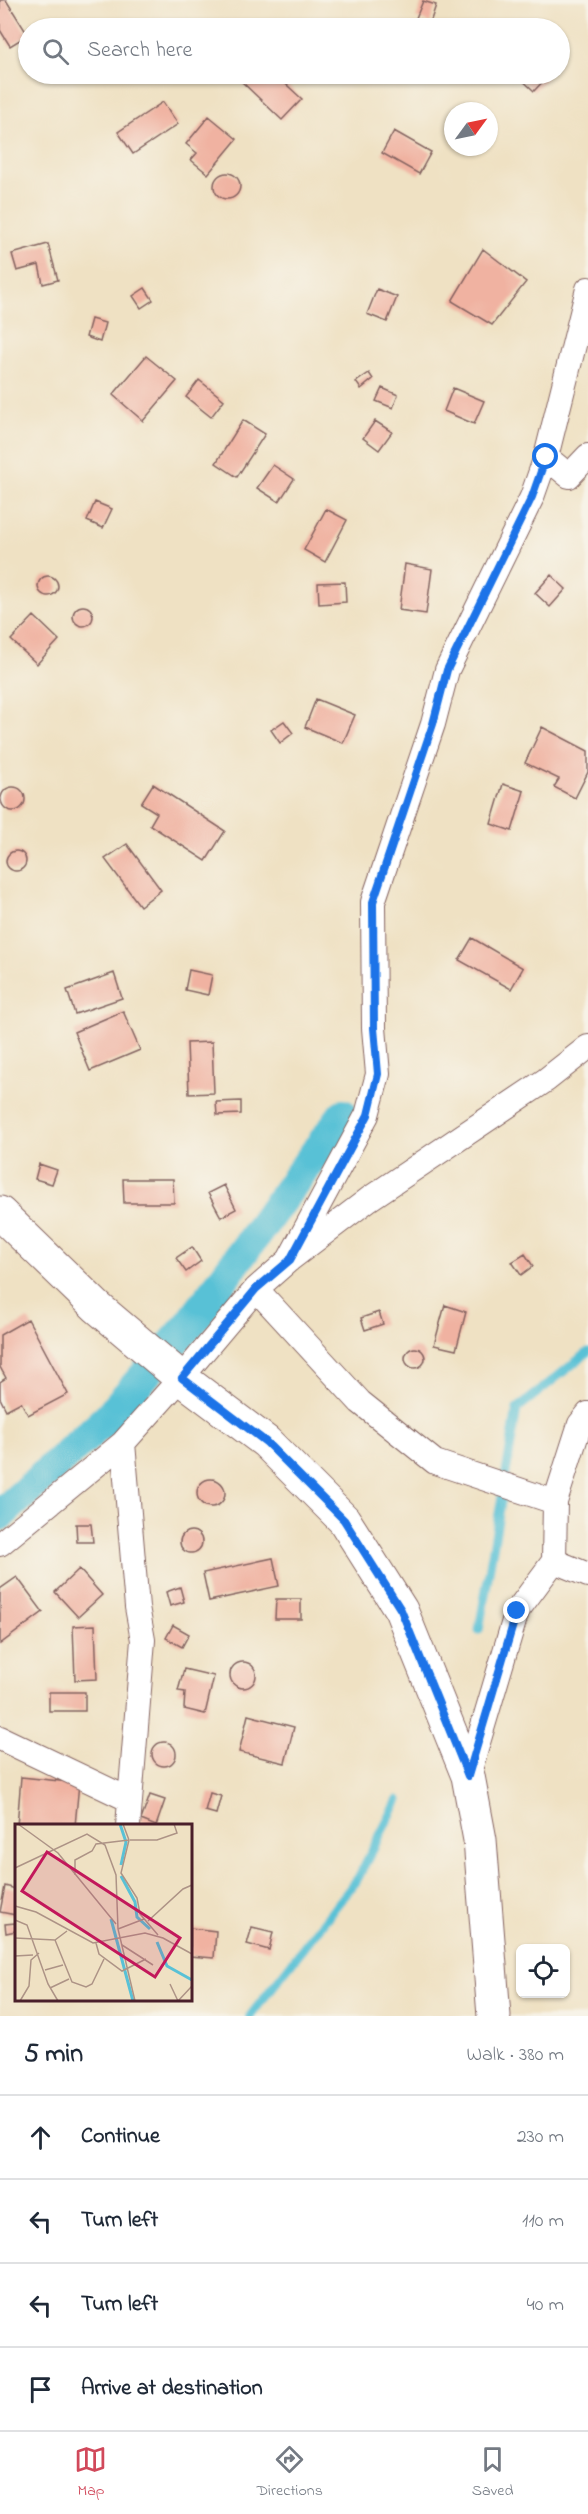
<!DOCTYPE html>
<html lang="en">
<head>
<meta charset="utf-8">
<style>
	body { margin:0; font-family:"Indie Flower",sans-serif; background:#f6f6f7; color:#1f2937 }
	.controls { position:absolute; right:18px; bottom:18px; display:grid; overflow:hidden; border-radius:9px; box-shadow:0 2px 4px #0004 }
	.controls button { width:54px; height:54px; display:grid; place-items:center; padding:0; border:0; border-bottom:2px solid #e0e1e3; background:#fff; color:#1f2937; font:30px sans-serif }
	.compass { position:absolute; left:444px; top:102px; width:54px; height:54px; border-radius:50%; background:#fff; box-shadow:0 2px 4px #0004; rotate:57deg }
	.stop { position:absolute; width:18px; height:18px; margin:-14px; border:4px solid #1a73e8; border-radius:50%; background:#fff }
	.stop.end { background:#1a73e8; border-color:#fff; box-shadow:0 2px 6px #0008 }
	.list { margin:0; padding:0; list-style:none }
	h2 { display:flex; justify-content:space-between; align-items:center; height:78px; margin:0; padding:0 24px; font-size:26px }
	h2 small { font-size:20px; font-weight:400; color:#747a83 }
	.list li { display:grid; grid-template-columns:39px 1fr auto; gap:18px; align-items:center; box-sizing:border-box; height:84px; padding:0 24px; border-top:2px solid #e0e1e3 }
	.list b { display:block; font-size:22px; white-space:nowrap }
	.list em { font-size:20px; font-style:normal; color:#747a83 }
	.icon { flex:none; width:33px; height:33px; fill:none; stroke:currentColor; stroke-width:2; stroke-linecap:round; stroke-linejoin:round }
	.map { position:relative; flex:none; width:588px; height:2016px; overflow:hidden }
	.search { position:absolute; background:#fff; box-shadow:0 2px 4px #0004; left:18px; right:18px; top:18px; height:66px; display:flex; align-items:center; gap:15px; box-sizing:border-box; padding:0 21px; border-radius:33px; color:#747a83; font-size:22px }
	.sheet { height:414px; background:#fff }
	nav { display:flex; justify-content:space-around; align-items:center; box-sizing:border-box; height:84px; border-top:2px solid #e0e1e3; background:#fff; font-size:16px; color:#747a83 }
	nav a { display:grid; justify-items:center; gap:3px }
	nav .on { color:#d1495b }
	.map>svg:first-child { display:block }
	.lines { fill:none; stroke-linecap:round; stroke-linejoin:round }
	.stream { stroke:#59c1d6; stroke-width:9 }
	.canal { stroke:#59c1d6; stroke-width:32 }
	.building { fill:#f0b2a1 }
	.street-casing { stroke:#846360; stroke-width:26 }
	.secondary-casing { stroke:#846360; stroke-width:35 }
	.street { stroke:#fff; stroke-width:24 }
	.secondary { stroke:#fff; stroke-width:33 }
	.route { stroke:#1a73e8; stroke-width:8 }
	.inset-river { fill:none; stroke:#59c1d6; stroke-width:3 }
	.inset-road { fill:none; stroke:#ad9386; stroke-width:1.5 }
	.view { fill:#c2185b; fill-opacity:0.15; stroke:#c2185b; stroke-width:3 }
	.inset-edge { fill:none; stroke:#4a1f2b; stroke-width:3 }
</style>
</head>
<body>
<div class="map">
<svg width="588" height="2016" viewBox="0 0 588 2016">
	<rect width="100%" height="100%" fill="#f7f3e8"/>
	<filter id="ink" filterUnits="userSpaceOnUse"><feTurbulence type="fractalNoise" baseFrequency=".0167" numOctaves="2"/><feDisplacementMap in="SourceGraphic" scale="12" xChannelSelector="R" yChannelSelector="G"/><feConvolveMatrix kernelMatrix="1 2 1 2 8 2 1 2 1" color-interpolation-filters="sRGB"/></filter>
	<filter id="wash" filterUnits="userSpaceOnUse"><feTurbulence type="fractalNoise" baseFrequency=".008" numOctaves="4" result="noise"/><feDisplacementMap in="SourceGraphic" scale="24" xChannelSelector="R" yChannelSelector="G"/><feGaussianBlur stdDeviation="1.35" result="paint"/><feColorMatrix in="noise" values="0 0 0 0 0 0 0 0 0 0 0 0 0 0 0 0 0 1.4 0 .05"/><feComposite in="paint" operator="in"/></filter>
	<g filter="url(#wash)">
		<rect width="100%" height="100%" fill="#efe1c3"/>
		<g class="lines">
			<path class="stream" d="M479,1630l38,-221 71,-57
				M250,2016l108,-138 40,-78"/>
			<path class="canal" d="M0,1515l107,-97 84,-95 152,-208"/>
		</g>
		<g id="blocks">
			<path class="building" d="M0,0h6l22,35 -18,11 -10,-16z
				M423,1l13,4 -6,18 -14,-5z
				M325,22l10,6h-24l5,-5z
				M248,74h27l27,25 -20,21 -41,-39z
				M519,74h25l3,3 -13,14 -17,-16z
				M163,102l15,22 -45,30 -15,-22z
				M209,116l28,23 -29,35 -17,-14 6,-7 -11,-9z
				M394,131l37,21 -12,22 -37,-21z
				M214 186a13 13 0 1 1 26 0a13 13 0 1 1-26 0Z
				M48,244l10,36 -15,4 -4,-19 -22,6 -5,-17z
				M483,249l43,33 -34,43 -40,-24z
				M145,288l8,12 -12,8 -8,-12z
				M377,289l20,8 -10,25 -20,-8z
				M91,319l14,4 -5,19 -14,-5z
				M146,356l31,25 -34,40 -30,-26z
				M369,373l4,6 -12,10 -5,-7z
				M199,380l25,20 -13,17 -25,-20z
				M382,388l16,7 -5,13 -17,-7z
				M453,388l31,13 -10,23 -30,-13z
				M243,420l22,14 -28,43 -21,-14z
				M375,421l17,11 -13,18 -16,-12z
				M273,465l21,14 -15,23 -22,-14z
				M95,502l17,7 -9,19 -16,-7z
				M326,509l21,11 -22,42 -21,-12z
				M405,564l27,5 -6,45 -27,-4z
				M551,575l15,14 -16,18 -15,-14z
				M38 586a10 10 0 1 1 20 0a10 10 0 1 1-20 0Z
				M345,582l1,20 -27,2 -1,-21z
				M73 616a10 10 0 1 1 20 0a10 10 0 1 1-20 0Z
				M34,616l25,24 -22,24 -26,-24z
				M316,699l39,16 -12,28 -38,-16z
				M284,721l9,12 -13,10 -9,-13z
				M542,727l46,24v21l-13,26 -21,-11 5,-8 -34,-16z
				M153,784l72,47 -19,30 -56,-36 7,-12 -16,-10z
				M503,784l21,7 -12,40 -21,-7z
				M1 799a12 12 0 1 1 24 0a12 12 0 1 1-24 0Z
				M127,844l34,46 -21,16 -35,-47z
				M6 861a10 10 0 1 1 20 0a10 10 0 1 1-20 0Z
				M472,938l51,30 -12,21 -52,-29z
				M189,970l23,5 -4,20 -23,-5z
				M114,973l8,25 -47,16 -8,-24z
				M123,1011l17,39 -50,21 -16,-39z
				M212,1042l2,51 -25,1 -2,-51z
				M241,1101v13l-24,1 -1,-13z
				M39,1164l18,6 -5,14 -17,-5z
				M123,1179h50l1,24h-50z
				M224,1185l12,24 -15,8 -13,-24z
				M192,1247l9,14 -15,11 -10,-14z
				M525,1254l8,12 -12,9 -9,-13z
				M445,1305l21,7 -10,38 -22,-5z
				M379,1312l4,12 -18,6 -4,-12z
				M28,1319l40,75 -40,21 -7,-13 -15,8 -6,-12v-16l6,-4 -6,-11v-32z
				M405 1358a10 10 0 1 1 20 0a10 10 0 1 1-20 0Z
				M197 1493a14 14 0 1 1 28 0a14 14 0 1 1-28 0Z
				M76,1524h15l2,18h-16z
				M180 1542a11 11 0 1 1 22 0a11 11 0 1 1-22 0Z
				M273,1558l6,28 -70,15 -6,-28z
				M79,1569l23,26 -24,22 -23,-25z
				M17,1577l26,35 -43,32v-55z
				M180,1587l4,15 -14,4 -4,-14z
				M276,1599h25v20h-26z
				M95,1625l2,54 -22,1 -2,-54z
				M173,1625l16,9 -7,13 -16,-9z
				M230 1675a13 13 0 1 1 26 0a13 13 0 1 1-26 0Z
				M184,1669l30,7 -9,38 -21,-5 1,-17 -7,-1z
				M49,1692h36v19h-36z
				M248,1715l46,12 -9,36 -46,-11z
				M152 1754a12 12 0 1 1 24 0a12 12 0 1 1-24 0Z
				M21,1777l58,6 -4,43h-58z
				M210,1793l11,3 -5,18 -11,-3z
				M150,1795l15,5 -9,26 -15,-6z
				M5,1886l11,3v26l-16,-3z
				M15,1923l1,8 -10,2 -1,-9z
				M252,1927l21,5 -4,18 -22,-6z
				M190,1928l26,3 -2,27 -24,-2z"/>
		</g>
	</g>
	<g filter="url(#ink)">
		<use href="#blocks" fill-opacity="0" stroke="#846360" stroke-width="1.5"/>
		<g class="lines">
			<g class="street-casing">
				<path id="street" d="M546,457l23,19 19,-20
					M289,1260l78,-145 11,-41 -4,-46 -1,-126 60,-178 14,-54 85,-173 14,-40 42,-168
					M256,1289l104,113 75,60 120,40
					M123,1443l14,164 6,33 -15,186
					M0,1544l123,-101 58,-65 75,-89 33,-29 80,-61 177,-119 42,-33
					M554,1561l34,14
					M0,1738l130,62
					M468,1776l49,-165 37,-50 1,-59 25,-78 8,-10"/>
			</g>
			<g class="secondary-casing">
				<path id="secondary" d="M0,1213l97,94 84,71 85,64 78,78 57,90 67,166 12,64 14,176"/>
			</g>
			<use href="#street" class="street"/>
			<use href="#secondary" class="secondary"/>
		</g>
	</g>
	<g class="lines" filter="url(#ink)">
		<path class="route" d="M517,1611l-49,165 -67,-166 -57,-90 -78,-78 -84,-64 74,-89 34,-29 78,-145 10,-41 -4,-46 -1,-126 60,-178 14,-54 85,-173 14,-40"/>
	</g>
	<g transform="translate(15 1824)">
		<rect width="177" height="177" fill="#efe1c3"/>
		<path class="inset-river" d="M105,0l6,18 -5,23M106,52l14,26 2,15 13,12M96,95l22,82M142,118l10,24 25,14"/>
		<path class="inset-road" d="M3,0l40,29 58,71M108,0l6,16 -8,33 16,25 3,16 18,21M115,16h27l20,-7 -3,-9M0,44l72,-34 18,11 11,30 2,54 17,72M60,51v-15l17,-9 4,-7 33,-4M0,82l21,6 57,31 52,-10 18,5 29,16M0,96l12,5 21,59 10,17M133,97l35,-32 9,-4M103,105l26,-10M0,114l40,2 12,-9M40,116l17,42 14,5 6,-3 12,-25M81,119l3,11 23,17 24,-12M107,121l31,20M0,132l18,-1M30,146l18,-5M155,160l8,17M35,164l19,-9M5,177l9,-15 2,-26 8,-7M163,177l14,-15"/>
		<path class="view" d="M32,28l133,86 -25,39 -133,-86z"/>
		<rect width="177" height="177" class="inset-edge"/>
	</g>
</svg>
<div class="controls">
<button><svg class="icon" aria-label="locate" viewBox="0 0 24 24"><circle cx="12" cy="12" r="6"/><path d="M12 2v4M12 18v4M2 12h4M18 12h4"/></svg></button>
</div>
<svg class="compass" viewBox="-18 -18 36 36"><path d="M0-13l5 13h-10z" fill="#e53935"/><path d="M0 13l5-13h-10z" fill="#747a83"/></svg>
<div class="stop" style="left:546px;top:457px"></div>
<div class="stop end" style="left:517px;top:1611px"></div>
<div class="search"><svg class="icon" aria-label="search" viewBox="0 0 24 24"><circle cx="10" cy="10" r="6"/><path d="M15 15l6 6"/></svg>Search here</div>
</div>
<section class="sheet">
<h2>5 min<small>Walk · 380 m</small></h2>
<ul class="list">
<li><svg class="icon" aria-label="ahead" viewBox="0 0 24 24"><path d="M12 20V5M6 11l6-6 6 6"/></svg><div><b>Continue</b></div><em>230 m</em></li>
<li><svg class="icon" aria-label="left" viewBox="0 0 24 24"><path d="M17 20v-9H6M10 6l-5 5 5 5"/></svg><div><b>Turn left</b></div><em>110 m</em></li>
<li><svg class="icon" aria-label="left" viewBox="0 0 24 24"><path d="M17 20v-9H6M10 6l-5 5 5 5"/></svg><div><b>Turn left</b></div><em>40 m</em></li>
<li><svg class="icon" aria-label="arrive" viewBox="0 0 24 24"><path d="M6 21V4h12l-3 4 3 4H6"/></svg><div><b>Arrive at destination</b></div></li>
</ul>
</section>
<nav>
<a class="on"><svg class="icon" aria-label="map" viewBox="0 0 24 24"><path d="M3 6l6-2 6 2 6-2v14l-6 2-6-2-6 2zM9 4v14M15 6v14"/></svg>Map</a>
<a><svg class="icon" aria-label="directions" viewBox="0 0 24 24"><path d="M12 3l9 9-9 9-9-9zM9 14v-3h6M13 9l2 2-2 2"/></svg>Directions</a>
<a><svg class="icon" aria-label="saved" viewBox="0 0 24 24"><path d="M7 4h10v16l-5-4-5 4z"/></svg>Saved</a>
</nav>
</body>
</html>
